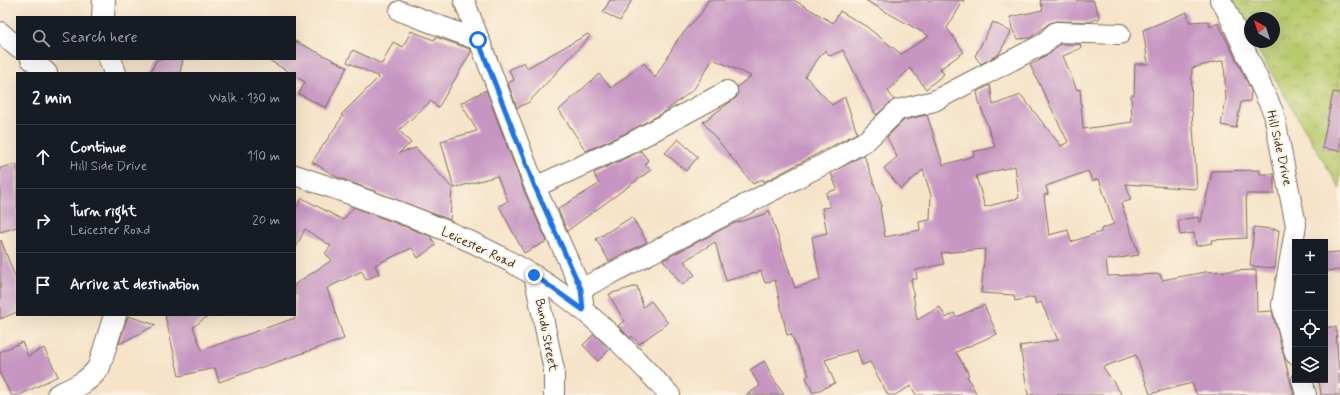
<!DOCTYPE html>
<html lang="en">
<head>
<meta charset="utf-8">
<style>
	body { margin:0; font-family:Mynerve,sans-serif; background:#242831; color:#f1f3f6 }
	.controls { position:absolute; right:12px; bottom:12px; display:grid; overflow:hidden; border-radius:0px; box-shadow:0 4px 16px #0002 }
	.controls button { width:36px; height:36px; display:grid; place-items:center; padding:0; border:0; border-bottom:1px solid #363941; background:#171b24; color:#f1f3f6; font:20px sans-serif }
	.compass { position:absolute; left:1244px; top:12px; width:36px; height:36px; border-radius:50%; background:#171b24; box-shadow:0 4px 16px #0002; rotate:321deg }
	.stop { position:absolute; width:12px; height:12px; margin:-9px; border:3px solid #1a73e8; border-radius:50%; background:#fff }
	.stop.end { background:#1a73e8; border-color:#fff; box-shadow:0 1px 4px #0008 }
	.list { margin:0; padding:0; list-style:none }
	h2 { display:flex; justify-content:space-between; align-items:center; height:52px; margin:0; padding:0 16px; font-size:17px }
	h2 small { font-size:13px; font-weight:400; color:#9ea1a6 }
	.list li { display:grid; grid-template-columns:26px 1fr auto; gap:12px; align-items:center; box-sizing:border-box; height:64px; padding:0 16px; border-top:1px solid #363941 }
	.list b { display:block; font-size:15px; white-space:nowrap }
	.list p { margin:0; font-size:13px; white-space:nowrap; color:#9ea1a6 }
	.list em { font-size:13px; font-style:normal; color:#9ea1a6 }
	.icon { flex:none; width:22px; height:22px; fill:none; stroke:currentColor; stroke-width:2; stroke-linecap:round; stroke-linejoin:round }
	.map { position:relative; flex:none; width:1340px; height:395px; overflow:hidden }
	.search { position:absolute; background:#171b24; box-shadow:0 4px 16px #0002; left:16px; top:16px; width:280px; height:44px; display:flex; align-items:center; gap:10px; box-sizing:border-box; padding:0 14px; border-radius:0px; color:#9ea1a6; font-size:15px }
	.panel { position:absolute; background:#171b24; box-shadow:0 4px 16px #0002; left:16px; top:72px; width:280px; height:244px; border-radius:0px }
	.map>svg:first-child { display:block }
	.park { fill:url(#park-crowns); stroke:#7a7a46 }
	.building { fill:#c695c2; fill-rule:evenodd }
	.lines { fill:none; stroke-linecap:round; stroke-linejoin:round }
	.street-casing { stroke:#7c6b5a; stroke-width:22 }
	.secondary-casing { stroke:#7c6b5a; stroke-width:24 }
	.street { stroke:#fff; stroke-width:20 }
	.secondary { stroke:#fff; stroke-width:22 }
	.route { stroke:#1a73e8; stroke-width:5 }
	.labels { text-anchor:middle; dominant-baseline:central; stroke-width:4; stroke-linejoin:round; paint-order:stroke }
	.street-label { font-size:13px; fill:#3b2a1e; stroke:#fcf5e5 }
</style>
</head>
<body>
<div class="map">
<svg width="1340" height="395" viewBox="0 0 1340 395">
	<defs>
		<pattern id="park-crowns" width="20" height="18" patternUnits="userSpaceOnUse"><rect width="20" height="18" fill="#b8ca6d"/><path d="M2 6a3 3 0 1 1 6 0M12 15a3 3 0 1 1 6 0" fill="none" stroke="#97a459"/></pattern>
	</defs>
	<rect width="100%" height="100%" fill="#fcf5e5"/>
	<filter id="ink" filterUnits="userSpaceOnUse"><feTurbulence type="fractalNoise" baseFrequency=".025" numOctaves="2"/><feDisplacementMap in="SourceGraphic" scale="8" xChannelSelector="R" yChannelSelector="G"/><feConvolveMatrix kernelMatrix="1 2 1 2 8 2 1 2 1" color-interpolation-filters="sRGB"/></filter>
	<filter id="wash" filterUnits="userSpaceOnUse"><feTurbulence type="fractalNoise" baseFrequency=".012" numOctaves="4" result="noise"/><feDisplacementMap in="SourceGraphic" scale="16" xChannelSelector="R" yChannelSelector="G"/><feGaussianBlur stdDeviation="0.9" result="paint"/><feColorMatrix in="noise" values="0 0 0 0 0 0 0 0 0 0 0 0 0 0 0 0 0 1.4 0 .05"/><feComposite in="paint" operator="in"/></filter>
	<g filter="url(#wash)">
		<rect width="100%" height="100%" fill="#f6e3c9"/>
		<path class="park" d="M1224,0h116v189l-87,-147h21v-24h-24v18l-20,-33z"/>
		<g id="blocks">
			<path class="building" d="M610,0h22l-12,21 -17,-9z
				M708,0h86l39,23 7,-12 27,16 34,27 28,-18 -64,-36h99l-17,28 17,24 -24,17 4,5 -18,15 -16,-21 -22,23 6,9 -18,15 -33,-65 -13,6 -5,-6 -20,26 27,29 13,-8 12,36 -93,49 -1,-3 -10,5 -50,-62 34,-25v-10l14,-11 -38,-17 -19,30 -31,24 -39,21 -38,17 -27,-41 40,-36 12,14 33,-25 11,15 23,-39 24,-27z
				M1040,0h53l7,18 -11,4 -33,-1 -8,3 -18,14 -12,1 -6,-10 -2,-12 33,-7z
				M1187,12l2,10 19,-1 2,6 8,-4 33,67 -1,11 -9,1 -5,26 -15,-3 5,-25 -2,-40 -32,8 -1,43h1l5,78 -71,-5 5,16 -10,3 18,52 -33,5 2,16 52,-2 2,6 43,-8 51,-2 1,42 15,-1 22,84h-97l-5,-12 -42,11 -14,-39 -33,12 19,28h-94l-8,-49 38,-6 -17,-38 -5,2 -2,-7 -19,4 -1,-6 -33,-2 4,-44 -44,4 3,11 -28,6 1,9h-6l6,41 23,-13 6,11 8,-5 2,4 28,-12 13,29 -41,18 13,23 -2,1 10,19h-61l-5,-9 -16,9h-7l-18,-33 -8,3 -5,-15 -32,10 10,23 -22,10 -7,-16 3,-2 -18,-41 -4,1 -12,-55 -10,3 -4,-12 -35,10 -11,-39 -31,19 11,14 -13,10 -19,-25 69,-36 33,-10 4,-4 26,78 25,-8 -8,-43 15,-4 -5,-25 8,-1 -4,-14 11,-4 -6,-16 33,-18 18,51 -2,1 5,30 35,-7 -1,-8 11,-2 1,-25 -8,-25 -22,19 -17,-21 13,-11 -10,-20 17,-17 23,-5 16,50 31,-9 -1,-4 22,-5 -16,-45 -2,-10 13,-7 3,20 28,-10 40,51 7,-4 -38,-77 10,-5 -1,-1 12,-6 9,-9h20l1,4 -18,8 14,34 3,-1 3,40 49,-7 -1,-27h3l1,-31h13l-5,-34zM1015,166l4,32 -34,9 -9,-31zM1088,171l4,10 7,-2 15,45 -13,5v3l-30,10 -3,-12 -19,5 -5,-40 4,-1 -2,-8z
				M993,22l18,10 -12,22 -18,10 -6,-8z
				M411,31l23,9 2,-3 34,12 1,3 -33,56 -7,-7 -32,29 12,13 -12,10 17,-5 36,40 -2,32 -113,-43 -25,-15 31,-46 -2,-1 38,-38 -32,-15 6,-12 29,14 11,-22 10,5z
				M588,34l2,2 -61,66 -12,6 -9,-25 6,-3 -5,-10 15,-8 3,6z
				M295,41l52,26 -21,41 -27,-14 6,-12 -10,-6v-3h-4l-24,-14h28z
				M157,59h26l-3,14h-30z
				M486,90l38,101 23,50 -23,12 -25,-47 9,-5 -11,-25 -43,12 -13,-47 36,-10 -16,-28z
				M1333,92l7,1v58l-18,-3z
				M678,139l20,18 -12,14 -21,-18z
				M641,151l7,9 -3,5 6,5 -84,61 -9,-22 41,-25 -5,-11z
				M17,164v63l-17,5v-64z
				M1260,170v4h14v20h-28l1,44 -36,2 1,3 -16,3 -2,-13 -14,2 -2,-15 20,-3 1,5h2l11,-51z
				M302,198l41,22 11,-13 12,5 64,24 6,9 -18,13 -6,-10 -37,17 4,9 -13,6 -4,-9 -35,17 17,51 -125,43 -4,-14 -36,8 -14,-61h44l-16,12 9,23 93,-32v-34l37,-24 -7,-7 6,-7 -26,-17 -10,20v-39z
				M632,217l15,25 -38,19 -13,-22z
				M1254,227l25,3 -4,38 -25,-2z
				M1,240l16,42v30l-17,7v-78z
				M1340,252v18l-15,1v-18z
				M637,286l6,21 8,-6 17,22 -29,21 -7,-8 -2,2 -12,-12 6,-5 -15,-27z
				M128,316l28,9 -37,19z
				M1325,327h11l4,68h-19l-2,-15h6z
				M594,334l16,15 -12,12 -15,-16z
				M22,342l6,14 16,-8 14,28 -38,19h-9l-11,-21v-22z
				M764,361l7,13h-1l14,21h-38l14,-9 -10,-16z"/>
		</g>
	</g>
	<g filter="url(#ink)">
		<use href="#blocks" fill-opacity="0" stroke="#7c6b5a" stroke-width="1"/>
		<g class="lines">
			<g class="street-casing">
				<path id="street" d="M464,0l71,187 46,102 2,13
					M1220,0l6,9 48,105 9,47 13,64 -14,80 13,49
					M400,11l78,29
					M0,32l17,15
					M31,59l16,14
					M295,175c96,33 210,70 289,136 31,25 58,55 86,84
					M535,187l94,-43 98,-53
					M534,275l20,95v25
					M581,289l253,-130 33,-19 31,-30 36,-9 109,-57 13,-12 64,2
					M1302,380l4,15"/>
			</g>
			<g class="secondary-casing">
				<path id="secondary" d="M103,17l1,-17
					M110,59l5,14
					M58,395c16,-7 31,-13 41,-28l16,-52"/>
			</g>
			<use href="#street" class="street"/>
			<use href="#secondary" class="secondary"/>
		</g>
	</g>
	<g class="lines" filter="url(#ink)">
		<path class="route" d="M478,40l57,147 46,102 2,21 -49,-35"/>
	</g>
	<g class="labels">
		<g class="street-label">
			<text transform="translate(1279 148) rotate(77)">Hill Side Drive</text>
			<text transform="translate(478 248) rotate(25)">Leicester Road</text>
			<text transform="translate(546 335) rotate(79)">Bundu Street</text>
		</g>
	</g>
</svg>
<div class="controls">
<button>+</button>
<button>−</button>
<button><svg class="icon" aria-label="locate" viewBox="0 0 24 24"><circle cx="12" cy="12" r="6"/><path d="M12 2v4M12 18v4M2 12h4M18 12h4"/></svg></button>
<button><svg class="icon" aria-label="layers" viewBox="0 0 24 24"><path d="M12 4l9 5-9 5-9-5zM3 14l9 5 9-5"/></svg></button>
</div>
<svg class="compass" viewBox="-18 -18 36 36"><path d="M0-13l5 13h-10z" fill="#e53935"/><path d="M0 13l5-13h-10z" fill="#9ea1a6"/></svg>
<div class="stop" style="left:478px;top:40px"></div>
<div class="stop end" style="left:534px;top:275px"></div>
<div class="search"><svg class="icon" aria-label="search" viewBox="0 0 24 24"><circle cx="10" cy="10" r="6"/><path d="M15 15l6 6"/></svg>Search here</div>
<section class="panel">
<h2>2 min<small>Walk · 130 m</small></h2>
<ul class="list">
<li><svg class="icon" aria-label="ahead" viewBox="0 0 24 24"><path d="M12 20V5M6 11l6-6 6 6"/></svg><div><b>Continue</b><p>Hill Side Drive</p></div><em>110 m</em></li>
<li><svg class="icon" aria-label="right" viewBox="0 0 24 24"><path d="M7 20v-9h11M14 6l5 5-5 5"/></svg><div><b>Turn right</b><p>Leicester Road</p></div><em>20 m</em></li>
<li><svg class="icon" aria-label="arrive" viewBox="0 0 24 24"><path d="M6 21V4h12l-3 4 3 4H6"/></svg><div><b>Arrive at destination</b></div></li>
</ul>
</section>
</div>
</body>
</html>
